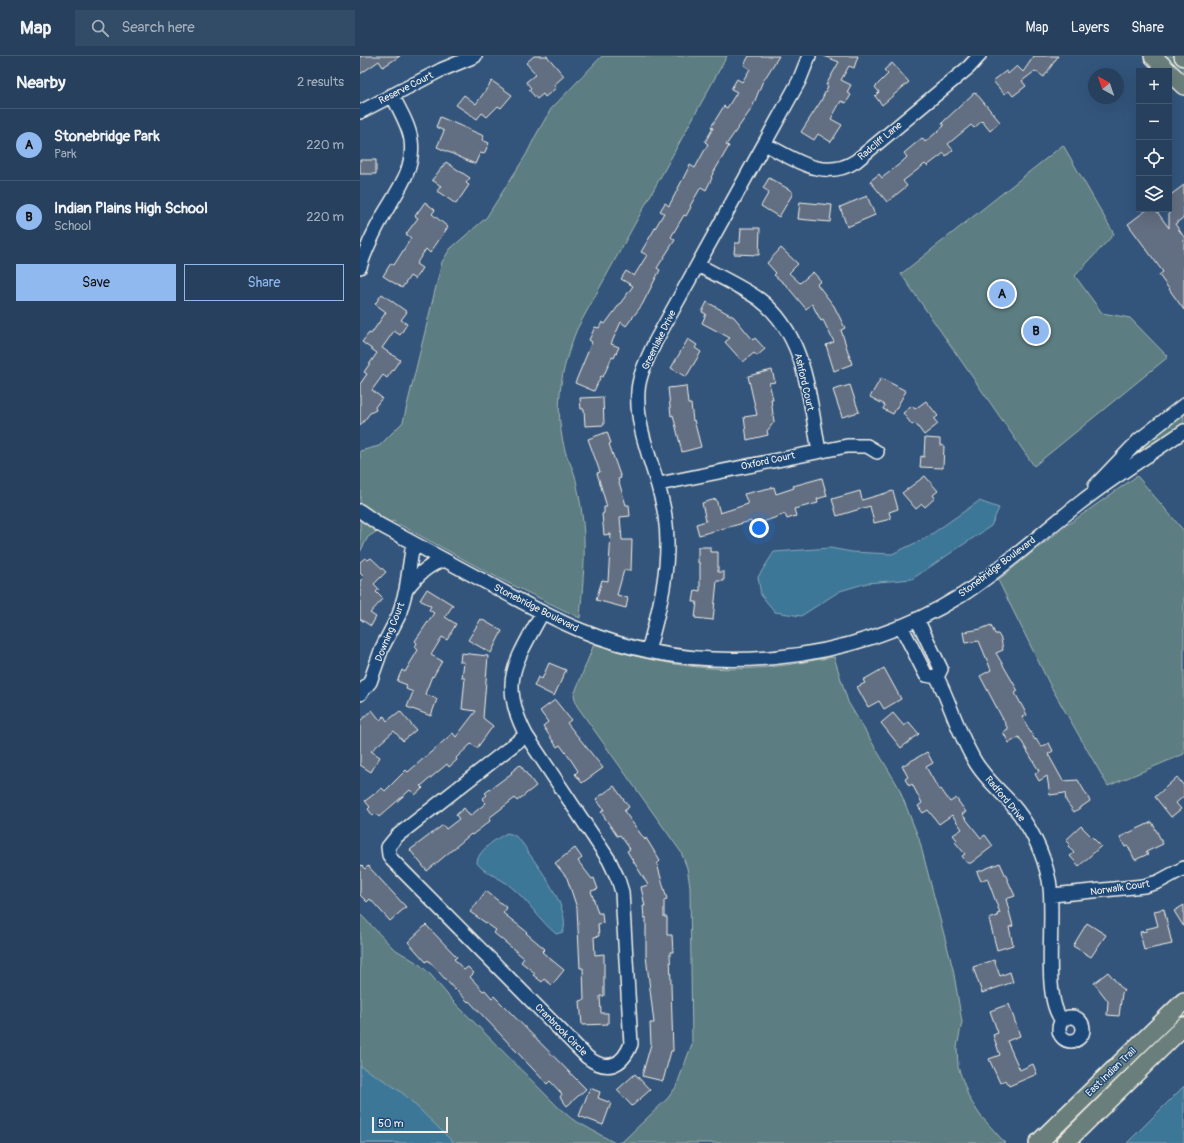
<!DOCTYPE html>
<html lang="en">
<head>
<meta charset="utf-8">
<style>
	body { margin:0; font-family:Pangolin,sans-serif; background:#324b66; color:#f1f3f6 }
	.controls { position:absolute; right:12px; top:12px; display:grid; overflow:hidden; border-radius:0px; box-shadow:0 4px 16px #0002 }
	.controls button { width:36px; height:36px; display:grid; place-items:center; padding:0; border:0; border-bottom:1px solid #425972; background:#26405d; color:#f1f3f6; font:20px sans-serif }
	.compass { position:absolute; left:728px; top:12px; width:36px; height:36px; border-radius:50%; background:#26405d; box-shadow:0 4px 16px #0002; rotate:320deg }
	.scale { position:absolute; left:12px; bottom:10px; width:76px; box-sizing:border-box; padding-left:4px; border:2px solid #f4f1e8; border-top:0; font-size:11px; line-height:14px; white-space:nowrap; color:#f4f1e8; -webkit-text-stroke:3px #1f4a7a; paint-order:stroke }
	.you { position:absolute; left:399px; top:472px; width:14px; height:14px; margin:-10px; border:3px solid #fff; border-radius:50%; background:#1a73e8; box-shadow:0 0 0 6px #1a73e833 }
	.badge { display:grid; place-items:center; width:26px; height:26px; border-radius:50%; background:#90b9f0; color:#111; font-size:13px; font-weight:700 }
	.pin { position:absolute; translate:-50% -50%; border:2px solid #fff; box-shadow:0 1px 4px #0006 }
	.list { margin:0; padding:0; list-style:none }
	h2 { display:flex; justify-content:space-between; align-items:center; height:52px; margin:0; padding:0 16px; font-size:17px }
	h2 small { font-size:13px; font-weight:400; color:#a4afbc }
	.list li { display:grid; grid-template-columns:26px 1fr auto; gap:12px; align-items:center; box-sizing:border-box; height:72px; padding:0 16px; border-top:1px solid #425972 }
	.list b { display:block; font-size:15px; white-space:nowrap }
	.list p { margin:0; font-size:13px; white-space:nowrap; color:#a4afbc }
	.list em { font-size:13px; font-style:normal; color:#a4afbc }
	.actions { display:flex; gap:8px; padding:12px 16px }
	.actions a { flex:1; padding:9px 0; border:1px solid #90b9f0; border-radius:0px; text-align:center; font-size:14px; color:#90b9f0 }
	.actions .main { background:#90b9f0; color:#111 }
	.icon { flex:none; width:22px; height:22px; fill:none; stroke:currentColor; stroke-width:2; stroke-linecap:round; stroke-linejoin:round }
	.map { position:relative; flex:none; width:824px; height:1087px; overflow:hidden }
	header { display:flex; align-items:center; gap:24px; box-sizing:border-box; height:56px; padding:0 20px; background:#26405d; border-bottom:1px solid #425972 }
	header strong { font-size:19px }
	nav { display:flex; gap:22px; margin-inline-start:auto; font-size:14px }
	.search { width:280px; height:36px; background:#324b66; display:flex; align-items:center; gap:10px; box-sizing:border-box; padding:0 14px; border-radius:0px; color:#a4afbc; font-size:15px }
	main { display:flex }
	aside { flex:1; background:#26405d }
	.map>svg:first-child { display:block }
	.green { fill:#5b7d81; stroke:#a8b7b4 }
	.water { fill:#3e7798; stroke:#87a8b8 }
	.building { fill:#626e81; stroke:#f4f1e8 }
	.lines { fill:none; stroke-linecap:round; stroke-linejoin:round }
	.minor-casing { stroke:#f4f1e8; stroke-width:16 }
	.major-casing { stroke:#f4f1e8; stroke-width:20 }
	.minor { stroke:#1f4a7a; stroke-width:13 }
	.major { stroke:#6a7f7c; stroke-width:17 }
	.labels { text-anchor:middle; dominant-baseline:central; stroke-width:3; stroke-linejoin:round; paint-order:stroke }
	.street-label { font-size:10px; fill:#f4f1e8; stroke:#1f4a7a }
</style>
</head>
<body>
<header>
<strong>Map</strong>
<div class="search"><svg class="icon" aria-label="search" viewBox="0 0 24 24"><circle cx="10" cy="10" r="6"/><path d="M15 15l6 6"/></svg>Search here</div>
<nav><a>Map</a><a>Layers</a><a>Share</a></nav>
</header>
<main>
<aside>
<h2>Nearby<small>2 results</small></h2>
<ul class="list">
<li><span class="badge">A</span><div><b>Stonebridge Park</b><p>Park</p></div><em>220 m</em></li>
<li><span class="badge">B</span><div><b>Indian Plains High School</b><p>School</p></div><em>220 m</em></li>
</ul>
<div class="actions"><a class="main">Save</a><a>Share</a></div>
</aside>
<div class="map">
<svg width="824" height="1087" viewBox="0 0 824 1087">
	<rect width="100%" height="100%" fill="#33557c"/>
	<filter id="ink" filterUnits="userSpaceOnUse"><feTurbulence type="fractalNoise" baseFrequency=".025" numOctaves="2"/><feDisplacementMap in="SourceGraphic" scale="8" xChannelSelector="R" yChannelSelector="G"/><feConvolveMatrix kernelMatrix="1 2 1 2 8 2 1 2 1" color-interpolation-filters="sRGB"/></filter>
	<g filter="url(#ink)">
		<path class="green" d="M242,0h125l-150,273c-17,42 -24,80 -11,125 3,7 7,15 9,22 4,17 9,46 9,63 1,26 -2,53 -4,79l-80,-39 -107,-58 -25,16 -8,15v-101l19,-5 24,-24 39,-160 8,-13 36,-31 40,-63 10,-20 15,-26z
			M804,0h9l11,11v9z
			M703,89l51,89 -39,42 27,37 28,5 38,39 -134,109 -133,-192z
			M824,357v12l-75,50z
			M777,420l47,55v223l-76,32 -58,-101 -52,-105 65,-52z
			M234,588c52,17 107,28 162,24 26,-1 52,-7 78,-11l14,45 50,84 21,53 34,130 9,53 -5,25 1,20 11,31 11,17 25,28h-387l5,-2 45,-43 8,-11 16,-43 -2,-158 -3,-18 -6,-16 -104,-146 -3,-11z
			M0,858l33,34 26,16 11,10 22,26 106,107 14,12 43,24h-255z
			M824,952v10l-128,125h-10z"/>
		<path class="water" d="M619,445l20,7 -8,18 -79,53 -45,4 -27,8 -39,25 -26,-4 -14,-17 -3,-18 16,-25 56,-4 22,4 40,2 34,-16z
			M147,777c14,2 18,16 26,26 11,15 38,53 30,73l-7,2c-17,-14 -28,-34 -46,-48 -9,-8 -26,-13 -33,-23 0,-12 20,-25 30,-30z
			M0,1010l27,16 18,13 49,48h-94z
			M824,1030v57h-57z"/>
		<path class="building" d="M0,0h40l-17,11 -4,-6 -19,13z
			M174,0h13l17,20 -10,9 2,3 -11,9 -2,-3 -6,5 -8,-9 2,-2 -5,-6 10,-8 -10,-11z
			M389,0h30l-17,27 -10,25 -26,37 3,1 -18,31 1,1 -6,12 -5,-3 -11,19 1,1 -5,9 -2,-1 -13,22 4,3 -18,28 3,2 -18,35 -16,21 -5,-4 -10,22 8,3 -5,11 -2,-1 -9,20 -2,-1 -7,15 -19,-8 17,-41 -3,-2 6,-13 4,1 3,-6 3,2 28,-38 -12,-7 5,-8 8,5 13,-21 -6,-3 23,-39 -4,-2 5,-8 4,3 21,-41 5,3 13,-24 -3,-2 8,-14 -2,-1 13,-21 3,2 10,-16 -6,-3 6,-10 5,3 8,-13 -6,-4z
			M464,0h34l-4,12 -5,-2 -8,14 10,5 -4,7 4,3 -5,8 -5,-2 -10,18 11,6 -11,17 -13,-8 -4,6 -13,-8 20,-31 7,-15 -2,-1 13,-23z
			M674,0h24l-14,21 -9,-6 -13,10 4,5 -13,10 -4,-5 -5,3 -11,-13 13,-10 2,3 9,-8 6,6z
			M532,7l17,19 -27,23 -7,-9 4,-4 -4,-5 13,-13 -4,-4z
			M132,25l20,14 -11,13 -3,-2 -11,11 -5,-4 -5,6 -21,-14 8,-10 12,9z
			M615,36l25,30 -10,9 -8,-10 -8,7 -3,-3 -23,19 5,6 -7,6 -2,-3 -17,13 -2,-2 -22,17 4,5 -20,16 -17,-21 9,-7 3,4 20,-16 5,-5 -3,-4 18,-15 3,4 19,-16 -2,-3z
			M80,61l44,19 -2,4 7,3 -5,11 -4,-1 -5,11 -38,-17 7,-16 -8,-4z
			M0,104h16v14h-16z
			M86,106l24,16 -4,5 3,2 -13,19 -19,-13 4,-5 -9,-6z
			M409,122l23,13v4l-13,22 -18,-11 8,-14 -6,-4z
			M824,129v32l-9,7 9,13v73l-25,-35 4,-3 -35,-48 20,-15h7l14,19v-32z
			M507,140l8,19 -28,12 -7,-20z
			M65,146l10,8 -3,4 16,13 -18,26 -4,-4 -10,15 6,4 -7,11 -5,-3 -8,12 -19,-12 8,-13 3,2 17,-27 -5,-4 12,-16 -3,-2z
			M440,146l32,3 -2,17 -32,-3z
			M381,172h19l-1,27 -25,-1 1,-11h5z
			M421,192l17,16 -9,9 11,10 13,-11 8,9 -4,3 17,22 11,22 -4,2 11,34 -18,7 -8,-26 8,-3 -11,-22 -2,1 -9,-17 -6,5 -20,-24 -12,-10 2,-2 -9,-10z
			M22,238l25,18 -6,8 6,4 -7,11 -6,-4 -12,17 18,12 -13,18 -4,-3 -11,15 10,8 -7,9 1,3 -6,3 -10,13v-42l7,-10 -3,-2 13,-19 -15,-11 7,-9 2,1 15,-22 -11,-8z
			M347,246l27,15 19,23 2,-2 10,11 -8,7 -3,-3 -11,9 -18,-20 5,-4 -28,-15 4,-9 -4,-2z
			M328,283l9,6 -2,3 6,4 -15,25 -15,-9z
			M412,314l3,12 -6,1 4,16h-2l3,23 -7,9 1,4 -21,5 -3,-23 13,-2 -9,-39z
			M521,322l25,13 -13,23 -10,-5 2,-4 -15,-8z
			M490,329l9,27 -17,5 -9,-27z
			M326,330l2,18h3l2,17 1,-1 7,27 -19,5 -9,-37 -2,1 -3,-28z
			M243,341l1,28 -19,1 -1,-17h-3l-1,-11z
			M566,345l12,15 -4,3 4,5 -14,11 -9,-12 -3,2 -9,-12 9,-7 3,3z
			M247,376l4,11 -2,1 12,34 -3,1 8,26h3l1,11 -10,1 2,23h10l-1,30h-7l-7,25 11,3 -2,10 -30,-8 6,-20 6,1 3,-47 -7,1 -2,-21 2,-1v-6h3l-10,-34 3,-1 -12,-33z
			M565,382l15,1v6l4,1 -1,22 -23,-1 1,-11 3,1z
			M565,420l13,15 -5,4 2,3 -10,9 -3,-3 -6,5 -14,-16z
			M462,422l5,18 -10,3 1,4 -24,6 2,7 -9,3 -2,-5 -33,12 -1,-5 -52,14 -3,-11 10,-3 -4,-18 14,-4 4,14 28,-9 -4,-10 30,-7 2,7 18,-6 -1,-2z
			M500,435l2,9 31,-9 5,18 -9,3 2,7 -17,4 -4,-17 -33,10 -5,-17z
			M338,491h12v5h8v20h6v9h-7l-4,39 -18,-2 2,-16h-4l2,-12 5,1v-28h-2z
			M5,502l3,2 3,-2 15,14 -12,12 5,5 -3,3 7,7 -13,14 6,4 -5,9 -11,-7v-38l4,-4 -4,-4v-11z
			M67,533l26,16 -8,12 11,7 -9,16 -5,-3 -11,18 11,6 -9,16 -1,-1 -7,18 12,5 -6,17 -24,-9 6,-15 -7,-3 1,-4 -10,-4 5,-11 3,2 13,-22 -3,-3 2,-4 -2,-2 19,-28 -5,-3 2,-4 -11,-6z
			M121,563l21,12 -11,22 -23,-13z
			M631,569l4,9h3l3,5 2,11 -7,3 22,38 -3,2 12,22 -5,2 13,23 1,-1 5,8 8,-4 4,8 -5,3 15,27 15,-1 12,21 -16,11 -8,-11 -1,-8 -15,2 -3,-19 -8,5 -4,-7 4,-3 -20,-34 -10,6 -6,-11 5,-3 -28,-53 11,-6 -9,-22 -3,-7 -14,2 -2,-11 18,-3z
			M101,597l27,3 -5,62 10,8 -16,22 -6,-4 -15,14 1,2 -8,7 -2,-3 -26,22 2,2 -8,7 -5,-5 -31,27 -3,-4 -3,3 -5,-7 2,-2 -5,-6 17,-13 3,3 21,-21 2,2 45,-39 3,4 20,-26 -14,-2 3,-31h-3l2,-16h-4z
			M189,607l17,7 -12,26 -20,-10 4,-9 4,2z
			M524,612l17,31 -17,10 -5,-8 -11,6 -11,-20 8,-4 -2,-3z
			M195,644l16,20 -4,3 36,45 -21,15 -7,-9 3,-3 -7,-11 -11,-15 -3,2 -14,-21 5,-4 -8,-11z
			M12,654l8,10 4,-4 3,5 13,-10 16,19 -13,11 -9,-10 -23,20 9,6 -9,15 -11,-7v-44z
			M533,657l11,13 5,-4 10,12 -18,14 -20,-25z
			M567,696l6,11 -7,4 13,23 2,-1 9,13 6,-4 10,14 -4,2 19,24 4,-3 8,11 -22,17h-4l-5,-7 3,-2 -10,-12 2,-2 -4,-5 9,-6 -10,-14 -13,9 -11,-14 -5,3 -5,-7 4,-3 -10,-19 -3,2 -4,-7 3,-2 -6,-11z
			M160,709l16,21 -19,15 -2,-3 -26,20 1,3 -18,14 -1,-1 -44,37 -17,-21 33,-25 3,4 13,-10 -3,-4 8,-7 6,8 16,-13 -4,-4 5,-4 -2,-2 27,-20 -1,-1z
			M817,721l7,9v10l-8,7 5,6 -10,8 -16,-20z
			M254,730l15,21 -5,4 21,29 1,-2 14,23 -3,3 10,35 -3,1v17h3v18h5l1,17h-3l3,99h-2l-8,30 -21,-5 9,-32 -1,-21h4l-8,-67v-39l-2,1 -1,-12h2l-4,-19 7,-2 -21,-34 3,-2 -10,-14 -3,1 -16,-24 3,-2 -8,-11z
			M792,766l11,22 -17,8 2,2 -13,6 -7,-14 -3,1 -5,-10z
			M721,770l20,20 -22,20 -9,-10 4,-3 -6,-7 2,-2 -4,-4z
			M215,792l7,10 -4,3 14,18 2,-1 4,11 -7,2 7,22h4l1,10 -5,1 1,12 -5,1 1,18 9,-1v42h-4l1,17h7v11l-26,1 -2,-24 4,-1 -1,-32h-3l-3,-60 -10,-30 -12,-15z
			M640,807l15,33 -9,3 7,27 -4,1 4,18 -16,5 -8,-31 9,-3 -1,-2 3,-1 -13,-35 -6,3 -4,-9z
			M0,808l5,5 3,-3 38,41 -16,14 -20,-22 -3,3 -7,-7z
			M126,835l21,17 -4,5 24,19 -1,1 19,16 -3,3 22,18 -12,15 -8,-6 -2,3 -9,-7 2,-2 -14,-11 3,-4 -30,-25 2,-3 -26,-18z
			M824,849v22l-10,-16z
			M804,853l8,35 -28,6 -4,-18 7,-1 -1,-2 12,-3 -4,-15z
			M727,867l19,12 -15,22 -18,-11z
			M66,869l31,32 -3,2 10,11 4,-3 6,6 -4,4 13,14 2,-1 7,8 2,-2 92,93 -19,17 -7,-9 2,-3 -12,-13 -3,3 -78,-83 -1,1 -12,-13 -1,1 -27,-30 -2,2 -18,-20z
			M634,904l6,16 10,-4 3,10 -31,11 -9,-26z
			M748,916l16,19 -2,2 -3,23 -12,-1 1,-14 -14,-18z
			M649,948l11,32 -13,5 13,29 13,-6 4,10 -28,12 -3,-6 -6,3 -11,-24 11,-4 -7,-20 5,-2 -8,-22z
			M275,1018l15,16 -18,16 -15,-16z
			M230,1032l10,4 -2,6 13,5 -8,22 -24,-9z"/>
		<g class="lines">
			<g class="minor-casing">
				<path id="minor" d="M0,56l81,-42 34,-14
					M405,88c29,15 59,38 91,17l113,-94 10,-11
					M338,209c20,11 42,21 61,34 47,35 50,99 60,152
					M0,211c6,-19 15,-37 24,-53 14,-24 31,-45 27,-74 -2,-15 -12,-31 -19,-45
					M299,428l188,-38h20l10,6
					M735,430l44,-46 45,-35
					M0,455l20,14c37,20 74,40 111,60 29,16 58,32 89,45 122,50 270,35 382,-35 42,-27 79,-62 118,-92 33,-26 69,-48 104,-72
					M46,534c10,-14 22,-26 39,-30
					M557,563l24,50 -4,8
					M541,570l25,49 11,2
					M288,595c12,-43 24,-90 17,-135 -6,-42 -30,-82 -27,-125 1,-16 10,-34 17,-49l144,-261 10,-25
					M577,621c13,26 21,55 36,81 9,17 24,30 37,44 19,22 33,49 39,78 7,34 -8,117 13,140
					M0,638l10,-12 12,-34 17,-33 7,-25 7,-47
					M166,679l83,125 9,19 4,13 9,152c-9,23 -25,28 -44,13l-194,-196 -4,-6 -1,-8 9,-11z
					M166,679c-28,-54 -10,-73 16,-122
					M692,839l92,-9 14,-4 26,-14
					M699 973a12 12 0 1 1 24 0a12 12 0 1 1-24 0Z"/>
			</g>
			<g class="major-casing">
				<path id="major" d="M793,0l15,15
					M823,0l1,1
					M809,16l15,14
					M678,1087l146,-142
					M705,1087l119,-117"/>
			</g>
			<use href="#minor" class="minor"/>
			<use href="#major" class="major"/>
		</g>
	</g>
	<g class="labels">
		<g class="street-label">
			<text transform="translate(46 32) rotate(-27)">Reserve Court</text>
			<text transform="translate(520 85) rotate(-40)">Radcliff Lane</text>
			<text transform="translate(299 284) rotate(-64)">Greenlake Drive</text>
			<text transform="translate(444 326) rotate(77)">Ashford Court</text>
			<text transform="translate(408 405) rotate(-12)">Oxford Court</text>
			<text transform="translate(637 511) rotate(-37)">Stonebridge Boulevard</text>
			<text transform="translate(176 552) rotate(27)">Stonebridge Boulevard</text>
			<text transform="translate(30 576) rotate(-68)">Downing Court</text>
			<text transform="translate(645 743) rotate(50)">Radford Drive</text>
			<text transform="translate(760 832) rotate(-8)">Norwalk Court</text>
			<text transform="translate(201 974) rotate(45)">Cranbrook Circle</text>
			<text transform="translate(751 1016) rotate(-44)">East Indian Trail</text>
		</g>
	</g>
</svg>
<div class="controls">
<button>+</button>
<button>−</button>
<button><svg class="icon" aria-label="locate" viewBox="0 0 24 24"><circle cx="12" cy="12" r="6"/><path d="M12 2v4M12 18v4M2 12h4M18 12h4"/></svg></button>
<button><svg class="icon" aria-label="layers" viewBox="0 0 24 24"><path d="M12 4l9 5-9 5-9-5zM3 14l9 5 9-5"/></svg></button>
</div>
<svg class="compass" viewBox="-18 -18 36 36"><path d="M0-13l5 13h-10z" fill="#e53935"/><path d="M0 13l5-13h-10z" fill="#a4afbc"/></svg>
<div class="scale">50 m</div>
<div class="you"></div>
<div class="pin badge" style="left:642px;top:238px">A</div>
<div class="pin badge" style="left:676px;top:275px">B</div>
</div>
</main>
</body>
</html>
